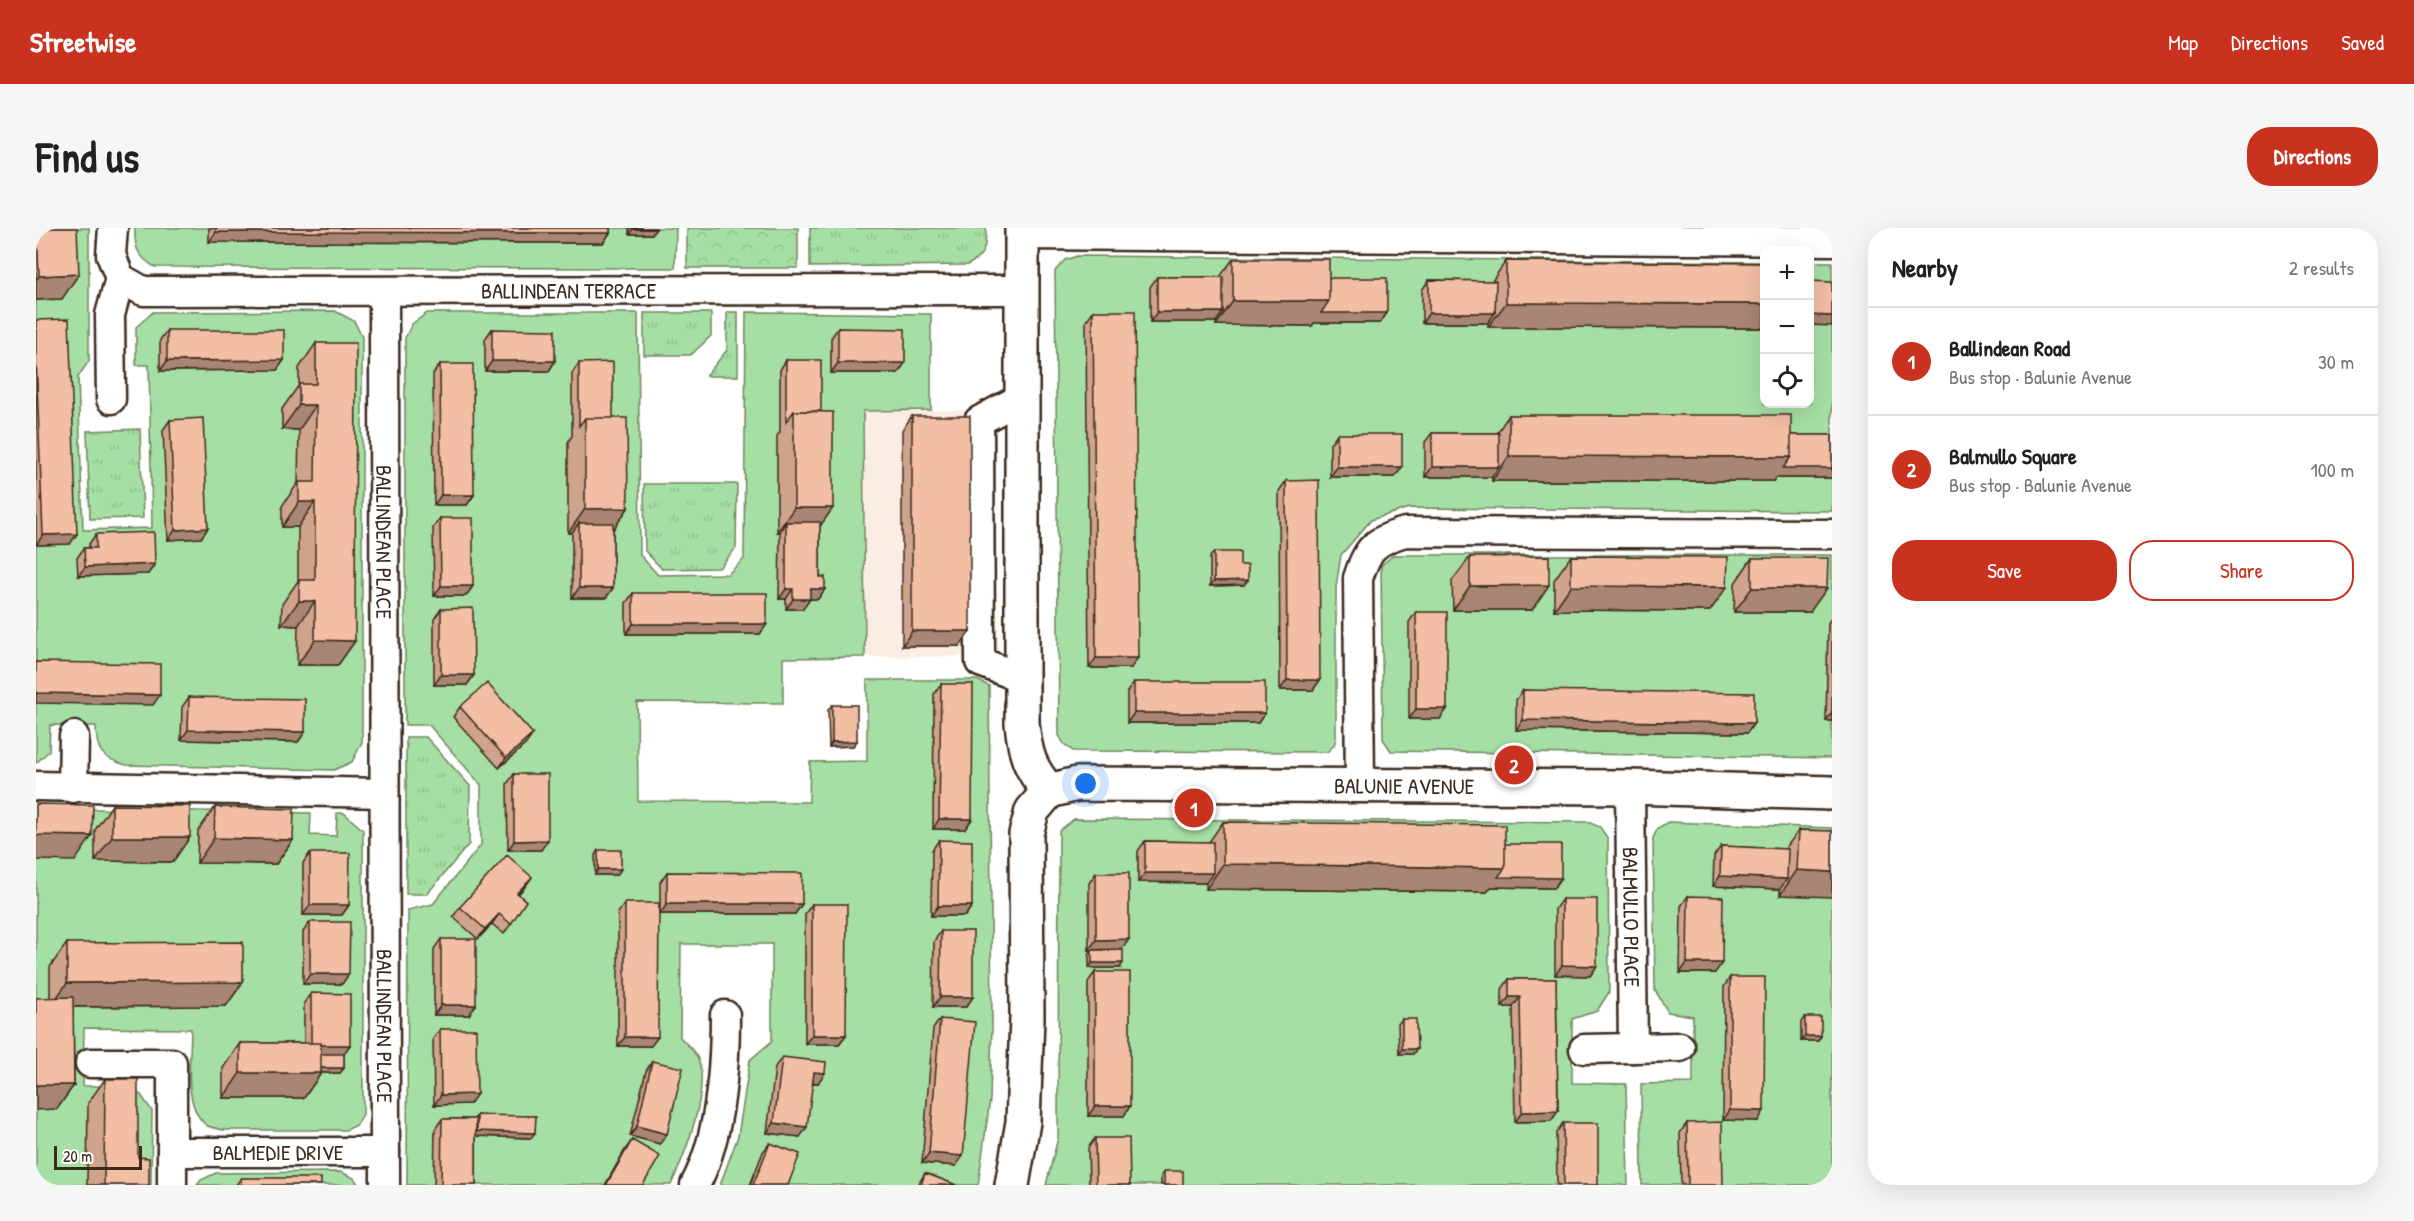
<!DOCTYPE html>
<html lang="en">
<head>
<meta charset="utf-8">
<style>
	body { margin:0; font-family:"Patrick Hand",sans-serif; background:#f6f6f6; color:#202124 }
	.controls { position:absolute; right:18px; top:18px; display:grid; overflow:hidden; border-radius:12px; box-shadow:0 6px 24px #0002 }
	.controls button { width:54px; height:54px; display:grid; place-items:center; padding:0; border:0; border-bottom:2px solid #e0e0e0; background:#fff; color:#202124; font:30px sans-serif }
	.scale { position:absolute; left:18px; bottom:15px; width:88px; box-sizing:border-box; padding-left:6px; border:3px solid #3b2a1e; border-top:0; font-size:16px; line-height:21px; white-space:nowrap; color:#3b2a1e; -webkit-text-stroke:4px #fff; paint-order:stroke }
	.you { position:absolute; left:1050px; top:556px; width:21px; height:21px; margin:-15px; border:4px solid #fff; border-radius:50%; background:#1a73e8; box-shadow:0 0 0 9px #1a73e833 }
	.badge { display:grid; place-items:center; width:39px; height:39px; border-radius:50%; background:#c8321e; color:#fff; font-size:20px; font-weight:700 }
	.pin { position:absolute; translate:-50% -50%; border:3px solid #fff; box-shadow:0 2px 6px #0006 }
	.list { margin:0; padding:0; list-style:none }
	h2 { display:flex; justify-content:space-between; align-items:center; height:78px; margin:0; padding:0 24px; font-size:26px }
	h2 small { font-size:20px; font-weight:400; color:#757577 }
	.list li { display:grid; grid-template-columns:39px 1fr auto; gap:18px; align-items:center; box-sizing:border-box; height:108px; padding:0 24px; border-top:2px solid #e0e0e0 }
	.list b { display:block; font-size:22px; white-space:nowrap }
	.list p { margin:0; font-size:20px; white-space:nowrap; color:#757577 }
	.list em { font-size:20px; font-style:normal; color:#757577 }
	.actions { display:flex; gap:12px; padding:18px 24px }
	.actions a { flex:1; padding:14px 0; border:2px solid #c8321e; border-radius:24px; text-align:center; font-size:21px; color:#c8321e }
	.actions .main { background:#c8321e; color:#fff }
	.icon { flex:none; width:33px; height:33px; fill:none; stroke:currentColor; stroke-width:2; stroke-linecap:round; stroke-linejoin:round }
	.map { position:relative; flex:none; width:1796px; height:957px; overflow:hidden; border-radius:24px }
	header { display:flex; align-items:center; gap:36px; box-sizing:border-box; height:84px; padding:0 30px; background:#c8321e; color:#fff }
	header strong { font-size:28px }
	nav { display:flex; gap:33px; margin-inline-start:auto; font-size:21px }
	.intro { display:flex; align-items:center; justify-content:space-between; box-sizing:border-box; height:144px; padding:0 36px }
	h1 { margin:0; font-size:42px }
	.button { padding:15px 27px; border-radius:24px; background:#c8321e; color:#fff; font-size:21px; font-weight:700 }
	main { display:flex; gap:36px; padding:0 36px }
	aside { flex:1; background:#fff; border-radius:24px; box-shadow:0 6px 24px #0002 }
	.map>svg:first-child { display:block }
	.built { fill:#fbece4 }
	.grass { fill:url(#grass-tufts); stroke:#708460; stroke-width:1.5 }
	.park { fill:url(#park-crowns); stroke:#708460; stroke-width:1.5 }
	.garden { fill:#a6dfa3; stroke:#708460; stroke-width:1.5 }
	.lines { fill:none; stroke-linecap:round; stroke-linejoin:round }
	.street-casing { stroke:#3b2a1e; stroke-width:33 }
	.secondary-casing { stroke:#3b2a1e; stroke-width:38 }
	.street { stroke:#fff; stroke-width:28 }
	.secondary { stroke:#fff; stroke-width:33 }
	.wall { fill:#d0a38d; stroke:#3b2a1e; stroke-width:1.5 }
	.shaded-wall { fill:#a98573; stroke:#3b2a1e; stroke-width:1.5 }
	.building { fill:#f2bea4; stroke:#3b2a1e; stroke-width:1.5 }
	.labels { text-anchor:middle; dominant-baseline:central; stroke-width:6; stroke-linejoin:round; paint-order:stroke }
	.street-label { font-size:22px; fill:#3b2a1e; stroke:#fff }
</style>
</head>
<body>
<header>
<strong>Streetwise</strong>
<nav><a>Map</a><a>Directions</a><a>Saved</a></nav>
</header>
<div class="intro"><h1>Find us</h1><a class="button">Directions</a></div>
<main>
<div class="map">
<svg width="1796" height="957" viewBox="0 0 1796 957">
	<defs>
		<pattern id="grass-tufts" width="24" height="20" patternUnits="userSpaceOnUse" patternTransform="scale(1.5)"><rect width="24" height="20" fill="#a6dfa3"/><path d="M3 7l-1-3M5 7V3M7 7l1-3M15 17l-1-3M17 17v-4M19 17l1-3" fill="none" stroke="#90c08c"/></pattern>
		<pattern id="park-crowns" width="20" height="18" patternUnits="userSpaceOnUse" patternTransform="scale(1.5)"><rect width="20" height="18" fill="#a6dfa3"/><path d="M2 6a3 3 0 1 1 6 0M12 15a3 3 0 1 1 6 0" fill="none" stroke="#90c08c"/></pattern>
	</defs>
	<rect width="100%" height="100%" fill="#fff"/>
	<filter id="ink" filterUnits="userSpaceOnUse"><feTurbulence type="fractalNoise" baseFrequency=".0167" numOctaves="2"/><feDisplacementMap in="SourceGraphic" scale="12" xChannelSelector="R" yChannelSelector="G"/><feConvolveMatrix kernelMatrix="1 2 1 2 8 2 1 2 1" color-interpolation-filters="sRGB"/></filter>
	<g filter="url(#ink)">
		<path class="built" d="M959,182l3,246 -133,1 -2,-246z"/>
		<path class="grass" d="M774,0h176c0,18 -1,29 -19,37l-157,2z
			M691,84h11v64h-32l21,-26z
			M608,85h67v23l-20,19h-47z
			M104,201l3,89 -53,1 -3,-88z
			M608,256h93l-1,64 -17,20 -57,1 -17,-18z
			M370,509h20l44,49 -1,58 -42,50h-21z"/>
		<path class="park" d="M651,0h111v40h-111z"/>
		<path class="garden" d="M0,0h53v133l-11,16 5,153 69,-2 -3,-163h-13v-38l17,-15 182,-1 19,10 8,16v405l-10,20 -18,8 -208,-5c-24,-7 -30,-13 -30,-39l-46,-1 -1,26 -13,12z
			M99,0h541l-1,40 -520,-1c-17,-10 -21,-19 -20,-39z
			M1041,28l687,6v142h46v-142h22v249l-423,-3 -38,12 -30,35 -5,32v152l-2,6 -7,7 -254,-1 -9,-7 -5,-9 -4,-464 10,-11z
			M710,84l185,2v96l-68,1 2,246 -82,1v45l-146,-1 1,99 171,1 1,-40 57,-1v-81h110l12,6 3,340 -2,74 -12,85h-258l18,-49 12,-76 22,-19v-97h-91l-1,93c6,7 15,14 18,22 12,32 -13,96 -27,126h-264l1,-275 25,-6 48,-59v-60l-52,-60h-24v-387l7,-14 15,-11h211l2,242 18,20 70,-1 16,-15z
			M1357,327h439v203l-441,-7 -8,-12 -2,-173z
			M0,580l275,5 -1,22 26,1 1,-23h7l19,17v284l-6,11 -11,5h-122c-5,-1 -13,-2 -18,-5 -24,-20 -15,-68 -15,-96l-107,-1 -1,58h42l16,9 11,16 -1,74h-115z
			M1038,591l514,3 12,5 8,12 1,153 -12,19 -25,8v64l54,1 2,101h-582l12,-47 1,-307z
			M1632,594l164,6v357h-190l-1,-101 52,-1v-67l-25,-4 -13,-22 -2,-152 5,-10z
			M305,944l13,6 5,7h-162l4,-5 15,-7z"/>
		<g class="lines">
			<g class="street-casing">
				<g id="street">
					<path id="s1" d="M77,0l-2,27 9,23 23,13 878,-1"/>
					<path d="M985,7l811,6"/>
					<path id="s2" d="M348,64l1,893"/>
					<path d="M985,170l-42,23 1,241 42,16"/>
					<path d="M75,171l-1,-84 10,-37"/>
					<path d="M0,558l348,7"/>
					<path d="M1324,558l-2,-208c10,-30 16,-37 47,-46l427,2"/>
					<path id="s3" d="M1594,559l3,261"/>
					<path d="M37,560l1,-52"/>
					<path d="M1548,821l96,-2"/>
					<path d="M54,835h82v122"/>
					<path id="s4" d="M136,924h213"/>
					<path d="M659,957c25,-47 30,-117 30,-170"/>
				</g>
			</g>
			<g class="secondary-casing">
				<g id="secondary">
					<path d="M986,0v495c3,30 7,45 27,68"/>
					<path id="s5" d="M1013,563l28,-7 553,3 202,6"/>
					<path d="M976,957l11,-63 4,-104 -1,-184 6,-23 17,-20"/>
				</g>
			</g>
			<use href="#street" class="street"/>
			<use href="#secondary" class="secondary"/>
		</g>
		<path class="wall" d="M0,0h41l-15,71 -26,1z
			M173,0h401v5l-7,10 -394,-1z
			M593,0h27l-4,6h-23z
			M1197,31l96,19 58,35 -7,10h-66l-2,3 -96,-1v-3h-66v-35l7,-10h63z
			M1470,33l258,2v65l-276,-1v-4h-66v-33l7,-10 63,1z
			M1057,83l38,357h-42l-3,-347z
			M0,92l34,224 -34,1z
			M802,100l67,35 -7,10h-67v-35z
			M456,101l63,32 -6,10h-64v-32z
			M131,102l117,30 -7,10 -117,1v-31z
			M280,115l39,298 -17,24h-41l1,-39 -17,-1 1,-21 16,-23v-54h-16v-21l16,-23 1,-53 -17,-1v-20l17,-24v-17z
			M750,132l34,166v51l5,12 -7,10h-8l-7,10h-17v-10h-7l1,-67h-3v-96l3,-4v-62z
			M543,135l34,55 15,90 -15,21v59l-7,10h-34v-65h-4v-91l4,-6v-63z
			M404,136l34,131 -7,10h-33l-1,-131z
			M1473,187l282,20h41v43h-56l-2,3h-282v-4h-67v-35l7,-9h65z
			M876,188l58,215 -10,15h-58v-216z
			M134,192l38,108 -7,10 -33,2 -5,-110z
			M1301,206l65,33 -7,10h-65v-33z
			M1250,253l34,199 -7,10h-33l-1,-199z
			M404,290l33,68 -7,10h-32l-1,-68z
			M60,306l59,30 -7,10 -70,2 -1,-18 7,-10h5v-4z
			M1178,324l26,13 4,20 -34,1v-29z
			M1535,328l139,55 -156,-1v-30z
			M1434,329l62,53h-79l-1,-29z
			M1716,330l58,54h-76l1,-29z
			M597,365l134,31 -7,10h-134v-31z
			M405,381l33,66 -7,10h-33v-66z
			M1380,384l31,97 -7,10h-31v-97z
			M1796,389v104h-6l2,-98z
			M1098,454l131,31 -7,10h-131v-31z
			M905,456l31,135 -7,10h-32l1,-135z
			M1487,462l231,33 -7,10 -231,-3v-30z
			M153,469l116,35 -7,10 -117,-2 1,-33z
			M796,477l25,36 -4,5 -24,1 -1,-37z
			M424,479l66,37 -27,24 -46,-51z
			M478,546l27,76h-33l-1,-66z
			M76,577l61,57 -78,-1v-31z
			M179,579l78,33 -17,24 -79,-1 1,-32z
			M1187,594l282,22 56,34 -7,10 -63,-1 -4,5 -281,-3v-6l-68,-1v-31l7,-10 64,1z
			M1763,602l33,1 -52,64v-6l-67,-3 1,-30 7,-10 64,3z
			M903,612l33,66 -7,10h-34l1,-66z
			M562,622l19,25h-22v-20z
			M274,625l39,52 -7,10h-39v-52z
			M631,644l135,32 -7,10h-135v-32z
			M1060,645l33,66 -7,10 -33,1v-67z
			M496,649l-14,17 8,7 -22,33 -12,-10 -14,15 -25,-22 7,-10z
			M1652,668l27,77h-35l1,-67z
			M1526,671l35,67 -7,10 -35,-1v-66z
			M589,675l26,143h-33v-133z
			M776,676l34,131 -7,9h-34v-130z
			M274,694l39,52 -7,10h-39v-52z
			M905,703l32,66 -7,10h-33l1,-66z
			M405,711l28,76h-35v-66z
			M31,715l176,39 -17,24 -153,1 1,78 -17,24 -7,-111v-31z
			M1056,722l28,18h-31v-13z
			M1059,744l35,134 -6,10h-36v-134z
			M1694,749l28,144 -35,-1 1,-133z
			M1473,751h47l2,132 -7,10 -36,1 -2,-115h-11v-18z
			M275,765l33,61v14l-4,5h-19l-17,25h-81v-30l17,-25h64v-40z
			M1769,789l16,19 -3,5h-17v-19z
			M904,791l16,147 -34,-3 11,-134z
			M1366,791l11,35h-14l-1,-30z
			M404,801l30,75 -36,1 -1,-66z
			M746,829l36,26h-5l-13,54 -33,-4 8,-66z
			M616,833l8,83 -30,-8 16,-65z
			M69,851l33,78 11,28h-62l1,-82z
			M441,887l54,23 -55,-2v49h-42l1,-56 7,-10h32z
			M1527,895l35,62h-41l-1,-52z
			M1651,895l36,62h-42l-1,-52z
			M1059,910l35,47h-41l-1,-37z
			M596,912l11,45h-38l20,-35z
			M734,915l18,42h-38l13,-33z
			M1128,943l19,14h-22v-9z
			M889,945l31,12h-38z
			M205,950l80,7h-85z"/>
		<path class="shaded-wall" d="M597,1h23l-4,5h-23z
			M180,4l394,1 -7,10 -394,-1z
			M43,46l-17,25 -26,1v-20l3,-4z
			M1197,73h96l58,12 -7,10h-66l-2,3 -96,-1z
			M1470,75l258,1v24l-276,-1z
			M1121,84h66l-7,10h-66z
			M1393,85h66l-7,10h-66z
			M1773,87l23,1v10l-23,-1z
			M248,132l-7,10 -117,1 7,-10z
			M456,133h63l-6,10h-64z
			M802,135h67l-7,10h-67z
			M263,177h17l-17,25 -17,-1z
			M1473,228l282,1 41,11v10h-56l-2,3h-282z
			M1301,239h65l-7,10h-65z
			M1396,239h67l-7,10h-67z
			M405,267h33l-7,10h-33z
			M263,274h16l-17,25h-16z
			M592,280l-17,25 -32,-10 -7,10h-4l17,-24z
			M758,280h39l-17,24 -30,-10 -6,10h-3z
			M172,300l-7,10 -33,2 7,-10z
			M41,306l-7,10 -34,1 7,-10z
			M119,336l-7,10 -70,2 7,-9z
			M1212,352l-4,5 -34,1 4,-5z
			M1513,357l-17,25h-79l17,-24z
			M405,358h32l-7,10h-32z
			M1535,358l156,1 -17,24 -156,-1z
			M543,360h34l-7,10h-34z
			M1716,360h75l-17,24h-76z
			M750,361h7l-7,10h-7z
			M774,361h15l-7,10h-15z
			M757,371h17l-7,10h-17z
			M263,373h16l-17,25 -17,-1z
			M597,396h134l-7,10h-134z
			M876,403h58l-10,15h-58z
			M279,412l40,1 -17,24h-41z
			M1060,430h42l-7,10h-42z
			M405,447h33l-7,10h-33z
			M1251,452h33l-7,10h-33z
			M0,465l124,2 -7,10 -117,-2z
			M1380,481h31l-7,10h-31z
			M1796,484v9h-6z
			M1098,485h131l-7,10h-131z
			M1487,492l231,3 -7,10 -231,-3z
			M152,502l117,2 -7,10 -117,-2z
			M497,506l-7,10 -27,24 7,-10z
			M821,513l-4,5 -24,1 3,-5z
			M903,591h33l-7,10h-32z
			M0,607l56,1 -17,25 -39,-1z
			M76,609h78l-17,25 -78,-1z
			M178,610l79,2 -17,24 -79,-1z
			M512,612l-7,10h-33l6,-9z
			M1187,636l282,4 56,10 -7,10 -63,-1 -4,5 -281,-3z
			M562,641h23l-4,6h-22z
			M1761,642l35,2v25l-52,-2z
			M1109,645h68l-7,10 -68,-1z
			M1684,648l67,3 -7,10 -67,-3z
			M496,649l-7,10 -15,16 7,-10z
			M631,676h135l-7,10h-135z
			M274,677h39l-7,10h-39z
			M902,678h34l-7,10h-34z
			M463,686l-7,10 -14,15 7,-10z
			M1093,711l-7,10 -33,1 7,-10z
			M1056,735h31l-3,5h-31z
			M1651,735h35l-7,10h-35z
			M1526,737l35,1 -7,10 -35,-1z
			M274,746h39l-7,10h-39z
			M207,754l-17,24 -176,1 17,-24z
			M904,769h33l-7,10h-33z
			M1473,769h11l-7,10h-11z
			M405,777h35l-7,10h-35z
			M776,807h34l-7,9h-34z
			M1769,808h16l-3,5h-17z
			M589,809h33l-7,9h-33z
			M275,817h39l-7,10h-30z
			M1366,821h15l-4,5h-14z
			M282,840h26l-4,5h-25z
			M778,844l11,1 -7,10 -11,-1z
			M204,845h81l-17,25h-81z
			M0,857h38l-17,24 -21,1z
			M441,866l-7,10 -36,1 7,-10z
			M1059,878h35l-6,10h-36z
			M1694,882l34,1 -6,10 -35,-1z
			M1522,883l-7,10 -36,1 7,-10z
			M738,895l33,4 -7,10 -33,-4z
			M601,898l30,8 -7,10 -30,-8z
			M441,903l58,2 -4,5 -58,-2z
			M893,925l34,3 -7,10 -34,-3z"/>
		<path class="building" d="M1,0h40l2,46 -40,2z
			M180,0h394v5l-394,-1z
			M597,0h23v1h-23z
			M1197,31h96v42h-96z
			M1470,33l258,2v41l-258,-1z
			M1121,49h66v35h-66z
			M1293,50h58v35h-66l8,-12z
			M1393,52l67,1 -1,32h-66z
			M1773,53l23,1v34l-23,-1z
			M1057,83h42l3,347h-42z
			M33,91l8,215 -34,1 -7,-179v-36z
			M802,100l67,1v34h-67z
			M456,101l63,1v31h-63z
			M131,102h117v30l-117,1z
			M280,115h40l-1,298 -40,-1v-39h-16v-21h16v-78h-16v-20h16l1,-77h-17v-21h17z
			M750,132h35v51h-27l-8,11z
			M577,134v56h-28l-6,8v-63z
			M404,136h33l1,131h-33z
			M758,183l39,1v96h-39z
			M1473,187h282v42l-282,-1z
			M876,188h58v215h-58z
			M167,190l5,110 -33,2 -5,-110z
			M549,190h42l1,90 -43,1z
			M1396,205h67v34h-67z
			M1301,206h65v33h-65z
			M1755,207h41v33h-49l8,-11z
			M1283,252l1,200h-33l-1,-199z
			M404,290h33v68h-32z
			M750,294h34v55h5v12h-15v10h-17v-10h-7z
			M543,295h34v65h-34z
			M118,304l1,32 -70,3 -1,-19h12v-14z
			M1178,324h26v13h8v15l-34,1z
			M1513,328v29l-79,1v-29z
			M1535,328l157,1 -1,30 -156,-1z
			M1716,330h76l-1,30h-75z
			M597,365h134v31h-134z
			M437,380l1,67h-33v-66z
			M1380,384h31v97h-31z
			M0,434l124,2v31l-124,-2z
			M1098,454h131v31h-131z
			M451,455l46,51 -27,24 -46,-51z
			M905,456h32l-1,135h-33z
			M1487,462l231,3v30l-231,-3z
			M153,469l116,2v33l-117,-2z
			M796,477h25v36l-25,1z
			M478,546h34v66l-34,1z
			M0,576l57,1 -1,31 -56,-1z
			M76,577l78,1v31h-78z
			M179,579l79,2 -1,31 -79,-2z
			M1187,594l282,3v43l-282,-4z
			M1763,602l33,1v41l-35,-2z
			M903,612l33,1v65h-34z
			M1109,613l68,1v31h-68z
			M1469,616h56v34l-63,-1 7,-9z
			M1685,618l67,3 -1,30 -67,-3z
			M562,622h23v19h-23z
			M274,625h40l-1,52h-39z
			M471,627l25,22 -15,16 9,8 -15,23 -12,-10 -14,15 -25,-22z
			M631,644l135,1v31h-135z
			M1060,645h33v66l-33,1z
			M1652,668l35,1 -1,66h-35z
			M1526,671h35v67l-35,-1z
			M589,675h34l-1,134h-33z
			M776,676h35l-1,131h-34z
			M274,694h40l-1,52h-39z
			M905,703h32v66h-33z
			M405,711h35v66h-35z
			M207,714v40l-176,1v-40z
			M1056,722h31v13h-31z
			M1059,744h35v134h-35z
			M1694,749h35l-1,134 -34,-1z
			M1473,751h47l2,132 -36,1 -2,-115h-11z
			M275,765l39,1v51h-29v-2h-10z
			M37,769l1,88h-38v-87z
			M1769,789h16v19h-16z
			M904,791l35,3 -12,134 -34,-3z
			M1366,791h14l1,30h-15z
			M404,801h36l1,65 -36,1z
			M204,815h81v30h-81z
			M285,826h23v14h-23z
			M746,829l44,5 -1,11 -11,-1 -7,55 -33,-4z
			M616,833l31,7 -16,66 -30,-8z
			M69,851h33v78l11,1v27h-45z
			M441,887l59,1 -1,17 -58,-2z
			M406,891h34v66h-35z
			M1686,894l1,63h-35l-1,-62z
			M1527,895h35v62h-34z
			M1059,910h34l1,47h-34z
			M596,912l28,16 -17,29h-37z
			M734,915l30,11 -12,31h-35z
			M1128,943h19v14h-19z
			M889,945l31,12h-35z
			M205,950h80v7h-80z"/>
	</g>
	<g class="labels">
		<g class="street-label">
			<text stroke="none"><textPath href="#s1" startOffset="504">BALLINDEAN TERRACE</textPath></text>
			<text stroke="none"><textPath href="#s2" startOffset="250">BALLINDEAN PLACE</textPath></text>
			<text stroke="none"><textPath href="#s5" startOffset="356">BALUNIE AVENUE</textPath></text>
			<text stroke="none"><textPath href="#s3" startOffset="130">BALMULLO PLACE</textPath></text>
			<text stroke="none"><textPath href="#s2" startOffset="734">BALLINDEAN PLACE</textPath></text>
			<text stroke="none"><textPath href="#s4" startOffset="106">BALMEDIE DRIVE</textPath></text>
		</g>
	</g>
</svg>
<div class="controls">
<button>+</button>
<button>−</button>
<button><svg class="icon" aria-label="locate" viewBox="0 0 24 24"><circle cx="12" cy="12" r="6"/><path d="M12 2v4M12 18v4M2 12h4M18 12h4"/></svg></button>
</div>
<div class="scale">20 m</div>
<div class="you"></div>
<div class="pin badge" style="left:1158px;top:580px">1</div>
<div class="pin badge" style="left:1478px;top:537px">2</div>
</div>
<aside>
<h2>Nearby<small>2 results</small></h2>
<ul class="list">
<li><span class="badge">1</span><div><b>Ballindean Road</b><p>Bus stop · Balunie Avenue</p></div><em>30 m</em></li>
<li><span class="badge">2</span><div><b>Balmullo Square</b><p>Bus stop · Balunie Avenue</p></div><em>100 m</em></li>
</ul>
<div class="actions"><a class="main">Save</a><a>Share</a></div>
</aside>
</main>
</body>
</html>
